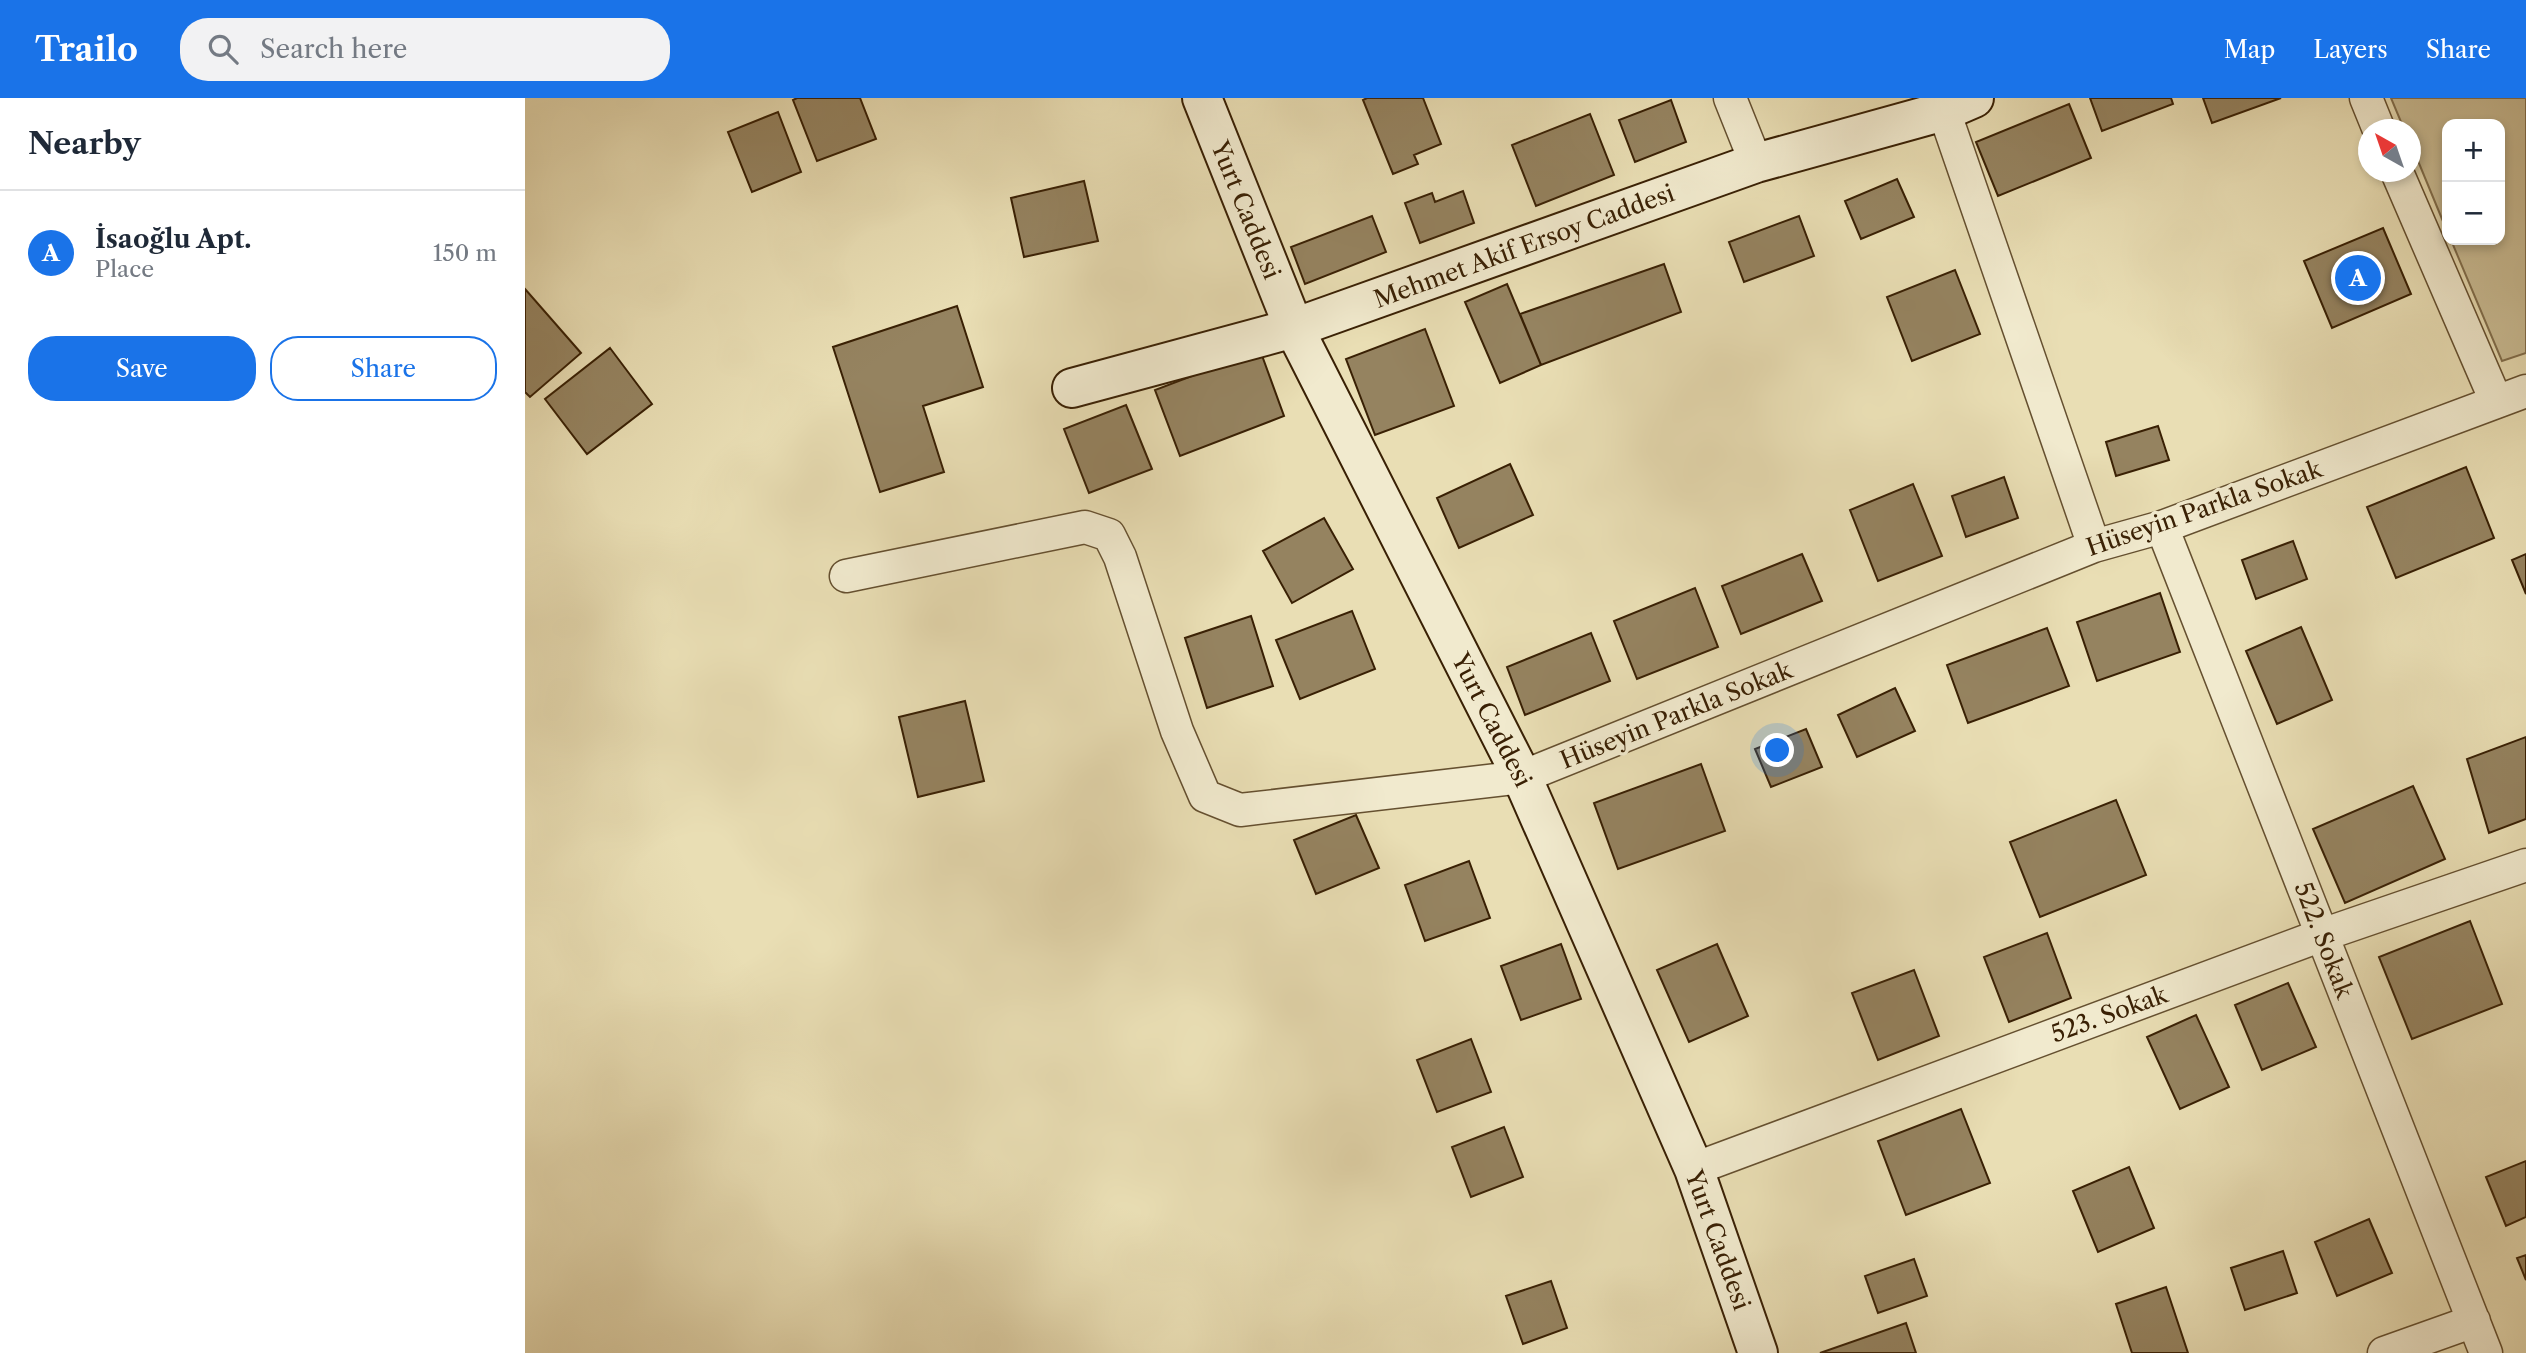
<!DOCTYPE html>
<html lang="en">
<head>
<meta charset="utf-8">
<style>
	body { margin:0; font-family:"Libre Caslon Text",serif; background:#f2f2f3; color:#1f2937 }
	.controls { position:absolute; right:21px; top:21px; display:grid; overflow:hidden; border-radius:14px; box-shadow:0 4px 10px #0003 }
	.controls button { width:63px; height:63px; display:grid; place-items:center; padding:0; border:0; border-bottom:2px solid #e0e1e3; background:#fff; color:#1f2937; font:35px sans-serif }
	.compass { position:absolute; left:1833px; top:21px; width:63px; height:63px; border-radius:50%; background:#fff; box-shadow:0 4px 10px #0003; rotate:320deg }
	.you { position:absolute; left:1253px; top:653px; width:24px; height:24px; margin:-18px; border:5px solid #fff; border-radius:50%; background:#1a73e8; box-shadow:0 0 0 10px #1a73e833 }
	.badge { display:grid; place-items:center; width:46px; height:46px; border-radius:50%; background:#1a73e8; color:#fff; font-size:23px; font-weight:700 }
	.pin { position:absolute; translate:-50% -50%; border:4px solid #fff; box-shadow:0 2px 7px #0006 }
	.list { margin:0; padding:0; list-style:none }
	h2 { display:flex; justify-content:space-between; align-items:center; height:91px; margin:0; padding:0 28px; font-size:30px }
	h2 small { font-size:23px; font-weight:400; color:#747a83 }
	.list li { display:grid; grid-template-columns:46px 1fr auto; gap:21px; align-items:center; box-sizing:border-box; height:126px; padding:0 28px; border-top:2px solid #e0e1e3 }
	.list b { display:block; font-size:26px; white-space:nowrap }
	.list p { margin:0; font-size:23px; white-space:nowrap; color:#747a83 }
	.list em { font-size:23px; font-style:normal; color:#747a83 }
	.actions { display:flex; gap:14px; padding:21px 28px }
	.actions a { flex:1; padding:16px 0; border:2px solid #1a73e8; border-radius:28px; text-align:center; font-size:24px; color:#1a73e8 }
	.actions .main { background:#1a73e8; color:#fff }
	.icon { flex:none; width:38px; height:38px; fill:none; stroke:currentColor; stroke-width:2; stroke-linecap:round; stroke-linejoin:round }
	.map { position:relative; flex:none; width:2001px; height:1255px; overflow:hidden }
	header { display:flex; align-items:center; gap:42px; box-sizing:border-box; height:98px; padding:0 35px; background:#1a73e8; color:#fff }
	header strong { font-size:33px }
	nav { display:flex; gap:38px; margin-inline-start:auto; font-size:24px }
	.search { width:490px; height:63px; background:#f2f2f3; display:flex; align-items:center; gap:18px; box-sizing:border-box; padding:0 24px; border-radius:28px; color:#747a83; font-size:26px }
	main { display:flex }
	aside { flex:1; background:#fff }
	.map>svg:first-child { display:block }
	.green { fill:#cbbe96; stroke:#826f4d; stroke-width:2 }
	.building { fill:#958360; stroke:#392004; stroke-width:2 }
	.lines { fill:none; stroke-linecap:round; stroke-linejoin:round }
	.street-casing { stroke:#655030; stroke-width:35 }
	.secondary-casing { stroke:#392004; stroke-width:42 }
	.street { stroke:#f1eace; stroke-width:32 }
	.secondary { stroke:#f1eace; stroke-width:38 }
	.labels { text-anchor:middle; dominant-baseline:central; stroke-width:7; stroke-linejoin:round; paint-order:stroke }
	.street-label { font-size:24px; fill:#392004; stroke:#f1eace }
</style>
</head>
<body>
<header>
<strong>Trailo</strong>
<div class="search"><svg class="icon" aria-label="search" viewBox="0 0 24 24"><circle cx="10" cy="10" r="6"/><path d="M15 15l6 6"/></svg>Search here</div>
<nav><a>Map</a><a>Layers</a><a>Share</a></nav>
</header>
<main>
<aside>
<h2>Nearby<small></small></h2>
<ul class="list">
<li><span class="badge">A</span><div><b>İsaoğlu Apt.</b><p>Place</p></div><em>150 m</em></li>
</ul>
<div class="actions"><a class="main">Save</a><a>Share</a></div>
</aside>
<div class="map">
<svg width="2001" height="1255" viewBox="0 0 2001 1255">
	<rect width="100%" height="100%" fill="#e9deb4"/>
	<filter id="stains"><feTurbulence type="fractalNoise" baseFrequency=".00286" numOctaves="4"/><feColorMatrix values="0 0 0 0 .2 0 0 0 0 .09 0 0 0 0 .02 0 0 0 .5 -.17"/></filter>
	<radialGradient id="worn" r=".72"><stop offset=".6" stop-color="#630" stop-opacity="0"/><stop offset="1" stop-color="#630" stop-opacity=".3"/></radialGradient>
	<path class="green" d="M1866,0h135v255l-24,8 -51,-121h49v-116h-53v107l-36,-87 -1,-14 -6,-1z"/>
	<path class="building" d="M272,0h63l16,41 -59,22 -24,-61z
		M842,0h56l18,46 -27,11 4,9 -25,10 -30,-74z
		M1565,0h81l2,6 -71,27z
		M1678,0h78l-69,25z
		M1146,2l15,42 -51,20 -16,-42z
		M1544,6l22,54 -93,38 -22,-54z
		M253,14l23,60 -49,20 -24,-60z
		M1065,16l24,61 -78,31 -24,-61z
		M1372,81l17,38 -53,22 -16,-38z
		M559,83l14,60 -74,16 -13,-59z
		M938,93l11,32 -54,20 -15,-40 27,-10 3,9z
		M847,118l14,36 -81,32 -14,-37z
		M1274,118l15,40 -70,26 -15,-40z
		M1858,130l28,66 -79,34 -28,-67z
		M1139,166l17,48 -140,53 -21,-51z
		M1430,172l25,64 -68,27 -25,-64z
		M982,186l34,81 -41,18 -35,-81z
		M0,191l56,64 -51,44 -5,-5z
		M432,208l26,81 -60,19 21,66 -64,20 -47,-145z
		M900,231l29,77 -79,29 -29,-76z
		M85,250l42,56 -65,50 -42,-55z
		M735,252l24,66 -104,40 -25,-66z
		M601,307l26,64 -63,24 -25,-64z
		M1633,328l11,34 -53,16 -10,-34z
		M985,366l23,51 -74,33 -22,-50z
		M1941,369l28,71 -98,40 -29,-71z
		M1479,379l14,41 -52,19 -14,-41z
		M1388,386l29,72 -64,25 -28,-71z
		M799,420l29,51 -61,34 -29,-52z
		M1768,443l14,38 -51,20 -14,-39z
		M1277,456l20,47 -81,33 -19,-48z
		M2001,456v40l-14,-34z
		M1170,490l23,59 -81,32 -23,-58z
		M1635,495l20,59 -83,29 -20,-59z
		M827,513l23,58 -75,30 -24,-59z
		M726,518l22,70 -66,22 -22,-70z
		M1776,529l31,73 -55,24 -31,-73z
		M1522,530l22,58 -101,37 -21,-58z
		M1066,535l19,48 -85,34 -18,-48z
		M1370,590l20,43 -58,26 -19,-42z
		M440,603l19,80 -66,16 -19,-80z
		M1281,631l16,38 -51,20 -16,-38z
		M2001,639v82l-37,14 -22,-74z
		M1176,666l24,67 -107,38 -24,-66z
		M1888,688l32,73 -100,44 -32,-74z
		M1591,702l30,75 -106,42 -30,-75z
		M831,717l23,53 -63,26 -22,-54z
		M944,763l21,57 -65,23 -20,-56z
		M1945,823l32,83 -90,35 -33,-82z
		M1522,835l24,65 -62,24 -25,-65z
		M1036,846l20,55 -60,21 -20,-54z
		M1192,846l31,72 -59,26 -32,-72z
		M1389,872l25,66 -61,24 -26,-67z
		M1763,885l28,64 -54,23 -27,-65z
		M1671,917l33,72 -49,22 -33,-72z
		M946,941l20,53 -54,20 -20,-52z
		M1436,1011l29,74 -84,32 -28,-74z
		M979,1029l19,50 -52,20 -19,-50z
		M2001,1063v56l-20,9 -20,-49z
		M1604,1069l25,61 -56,24 -25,-61z
		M1844,1121l23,54 -55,23 -22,-54z
		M1758,1153l14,42 -52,17 -14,-42z
		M2001,1157v25l-9,-22z
		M1389,1161l13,37 -49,17 -13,-37z
		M1026,1183l16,47 -44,16 -17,-48z
		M1641,1189l22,66h-56l-16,-49z
		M1381,1225l10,30h-96z"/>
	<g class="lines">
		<g class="street-casing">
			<path id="street" d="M1205,0l26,65
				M1841,0l13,32
				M1419,13l150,435
				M1872,74l99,229
				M1637,429l324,826
				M321,478l239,-49 24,8 11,22 57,174 28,65 35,14 282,-33 572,-231 68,-19 364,-136
				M1169,1071l628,-234 204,-70
				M1859,1255l90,-32"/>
		</g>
		<g class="secondary-casing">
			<path id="secondary" d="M677,0l92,230 228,449 172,392 64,184
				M547,290l222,-60 462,-165 188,-52 30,-13"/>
		</g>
		<use href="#street" class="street"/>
		<use href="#secondary" class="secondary"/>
	</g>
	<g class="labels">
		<g class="street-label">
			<text transform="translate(721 112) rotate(68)">Yurt Caddesi</text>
			<text transform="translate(999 148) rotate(-20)">Mehmet Akif Ersoy Caddesi</text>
			<text transform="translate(1679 410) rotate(-19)">Hüseyin Parkla Sokak</text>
			<text transform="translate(1151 617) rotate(-22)">Hüseyin Parkla Sokak</text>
			<text transform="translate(967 622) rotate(63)">Yurt Caddesi</text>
			<text transform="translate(1799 842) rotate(69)">522. Sokak</text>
			<text transform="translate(1584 916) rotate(-20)">523. Sokak</text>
			<text transform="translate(1193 1142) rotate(70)">Yurt Caddesi</text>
		</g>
	</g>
	<rect width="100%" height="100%" filter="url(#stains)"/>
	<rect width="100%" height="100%" fill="url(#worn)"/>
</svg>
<div class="controls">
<button>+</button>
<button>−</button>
</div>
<svg class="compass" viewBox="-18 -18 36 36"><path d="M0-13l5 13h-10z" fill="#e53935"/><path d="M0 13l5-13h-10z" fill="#747a83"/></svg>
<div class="you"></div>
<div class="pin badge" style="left:1833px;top:180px">A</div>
</div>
</main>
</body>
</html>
